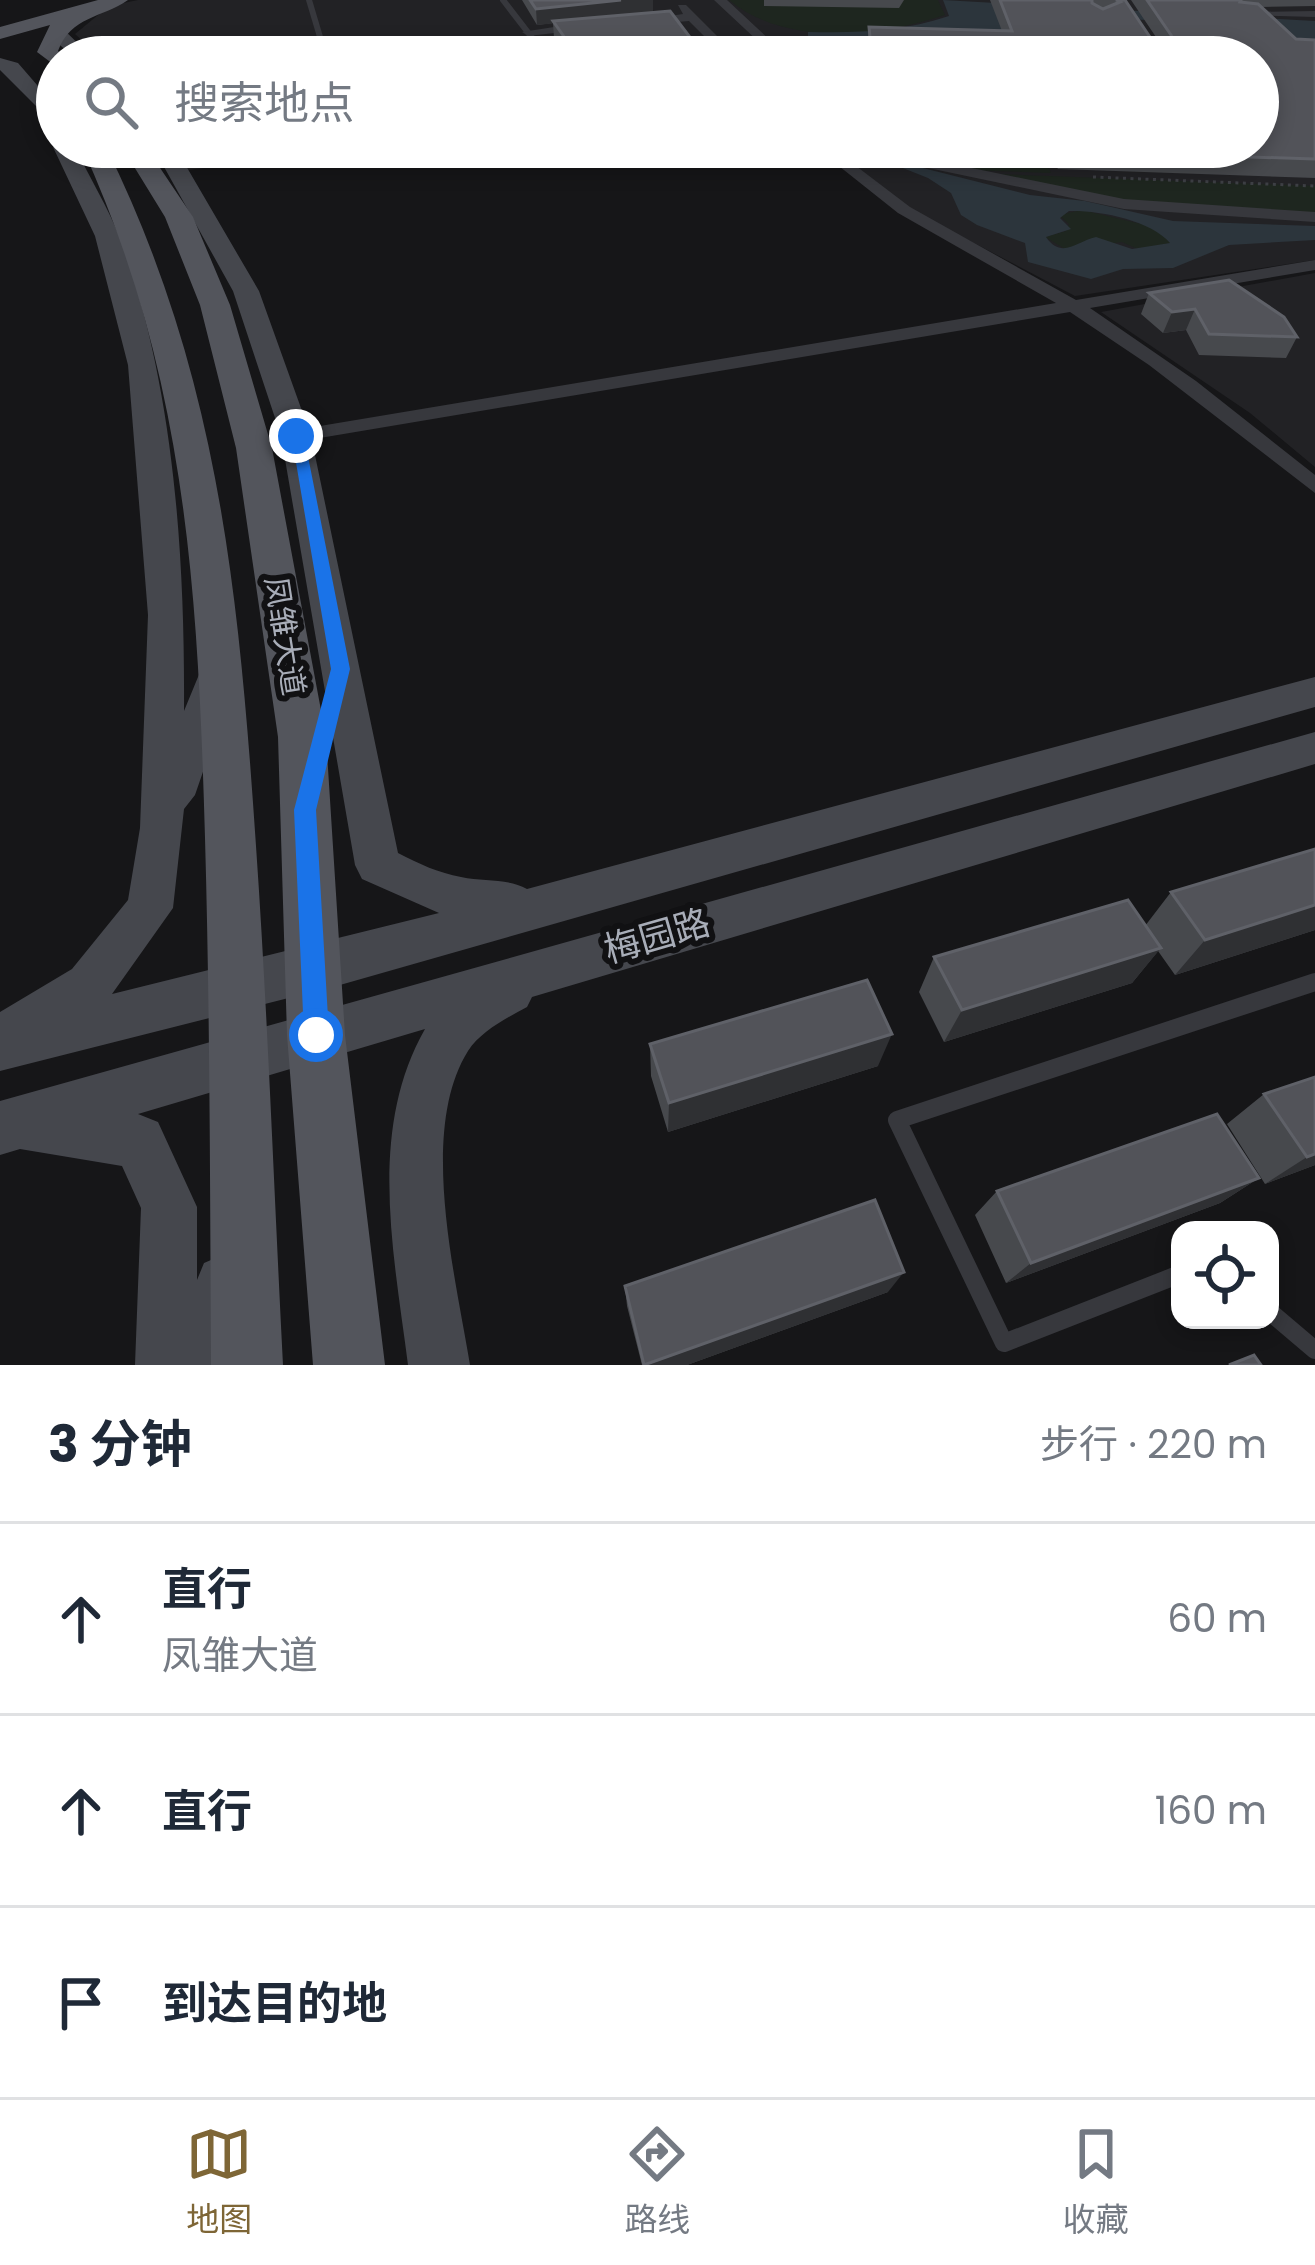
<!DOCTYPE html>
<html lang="zh">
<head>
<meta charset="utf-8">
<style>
	body { margin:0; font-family:Poppins,"Noto Sans SC",sans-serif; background:#f6f6f7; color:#1f2937 }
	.controls { position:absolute; right:36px; bottom:36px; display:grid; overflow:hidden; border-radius:24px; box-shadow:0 6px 18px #0003 }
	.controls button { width:108px; height:108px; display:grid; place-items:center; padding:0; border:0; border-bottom:3px solid #e0e1e3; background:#fff; color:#1f2937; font:60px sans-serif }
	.stop { position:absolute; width:36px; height:36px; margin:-27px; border:9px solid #1a73e8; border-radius:50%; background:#fff }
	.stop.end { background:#1a73e8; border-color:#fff; box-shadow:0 3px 12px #0008 }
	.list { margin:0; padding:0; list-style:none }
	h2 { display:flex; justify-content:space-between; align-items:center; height:156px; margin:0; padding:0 48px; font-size:51px }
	h2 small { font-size:39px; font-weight:400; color:#747a83 }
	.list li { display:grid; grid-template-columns:78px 1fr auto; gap:36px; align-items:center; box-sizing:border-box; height:192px; padding:0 48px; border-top:3px solid #e0e1e3 }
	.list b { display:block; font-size:45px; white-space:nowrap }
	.list p { margin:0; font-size:39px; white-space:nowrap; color:#747a83 }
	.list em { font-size:39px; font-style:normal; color:#747a83 }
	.icon { flex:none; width:66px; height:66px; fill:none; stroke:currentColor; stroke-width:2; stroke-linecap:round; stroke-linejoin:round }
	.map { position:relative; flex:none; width:1315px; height:1365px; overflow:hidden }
	.search { position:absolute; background:#fff; box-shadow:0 6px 18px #0003; left:36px; right:36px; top:36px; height:132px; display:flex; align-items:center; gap:30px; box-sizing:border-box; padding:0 42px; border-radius:66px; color:#747a83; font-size:45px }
	.sheet { height:732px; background:#fff }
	nav { display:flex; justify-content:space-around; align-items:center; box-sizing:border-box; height:168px; border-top:3px solid #e0e1e3; background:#fff; font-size:33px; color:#747a83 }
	nav a { display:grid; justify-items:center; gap:6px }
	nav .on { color:#7e6636 }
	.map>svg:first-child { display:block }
	.built { fill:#222225 }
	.green { fill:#1e261f }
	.water { fill:#2c353c; fill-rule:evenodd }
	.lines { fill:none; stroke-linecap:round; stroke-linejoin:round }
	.path { stroke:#3d3f44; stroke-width:3; stroke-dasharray:3 4.5; stroke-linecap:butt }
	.lane-far1 { stroke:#37383d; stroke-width:6 }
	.lane { stroke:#37383d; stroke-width:18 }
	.street { fill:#37383d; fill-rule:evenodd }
	.secondary { fill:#45474d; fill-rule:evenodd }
	.primary { fill:#53555c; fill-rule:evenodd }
	.wall { fill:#47494d }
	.shaded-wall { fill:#2f3033 }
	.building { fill:#525359; stroke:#5f6168; stroke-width:3 }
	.route { fill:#1a73e8 }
	.labels { text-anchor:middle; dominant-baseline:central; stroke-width:12; stroke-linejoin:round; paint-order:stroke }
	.street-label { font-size:30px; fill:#a8adb8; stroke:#111113 }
	.near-street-label { font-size:36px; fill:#a8adb8; stroke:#111113 }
</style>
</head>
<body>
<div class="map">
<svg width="1315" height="1365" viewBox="0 0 1315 1365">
	<rect width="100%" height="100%" fill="#161618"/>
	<path class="built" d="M138,0h1177v260l-240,36 -183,-96 -58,-53h424v-90h-1158l-25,-23 34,-28z
		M171,147h217l-201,23z
		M1315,273v194l-65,-54 -149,-101z"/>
	<path class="green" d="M729,0h209l7,15c-66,22 -159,32 -216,-15z
		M893,147h146l12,26 -87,-3z
		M968,173l347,13v31l-191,-13z
		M1082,210l76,18 12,15 -30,7 -18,-8 -57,7 -20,-12 21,-6 3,-7 -10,-9z"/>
	<path class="water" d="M943,0l372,21v36l-166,-37 -33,-1 -106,27 -202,-4v-10c50,1 93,0 141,-16z
		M850,147h22l43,19 115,29 55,6 88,20 142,5v14l-86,5 -56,23 -50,1 -32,10 -63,-17 -3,-19 -48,-18 -16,-10 -10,-22 -23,-15zM1069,211c29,-1 82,9 101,32l-38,6 -36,-12c-19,4 -34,23 -50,0l25,-8 -11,-11z"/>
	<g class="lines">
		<path class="path" d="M1093,177l222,9"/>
		<path class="lane-far1" d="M309,0l17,57
			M503,0l44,57"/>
		<path class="lane" d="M1180,1274l-176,69 -107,-223 418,-138
			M1270,1312l45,38"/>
		<path class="street" d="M714,0h13l61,57h-13z
			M678,5h8l52,52h-13l-36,-36 -47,4 -6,-4 47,-7z
			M1315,11v6l-77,-2 6,-3z
			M586,22l4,7 -62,7 -6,-4z
			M815,147h16l79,60 166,93 239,-40v10l-225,38 106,73 119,94v18l-166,-128 -79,-53 -774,130 -11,-6 11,-6 760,-127 -158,-90z
			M875,147h19l24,10 206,42 191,13v10l-191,-13 -210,-44z"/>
		<path class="secondary" d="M49,27h12l31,30h-19l-24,-22z
			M0,58l18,5 39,45v19l-57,-57z
			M57,142v5h18c14,30 33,60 45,91 54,147 65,317 64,473l21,-51 14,-4 14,4 5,10 -43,125 -11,14 -11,99 -61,86 327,-81 -77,-34 -7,-14 -74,-429 -48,-145 -80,-144h22l84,144 52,145 87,417c21,11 41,20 63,24 23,5 46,1 66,12l788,-212v30l-975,278 -340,86v-59l72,-43 56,-69 12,-72 8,-213 -20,-250 -33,-129 -42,-89z
			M1315,732v32l-783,233 -5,10c-20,11 -46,24 -59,44 -50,80 -12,227 2,314h-62c-14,-111 -41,-234 17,-336l-287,85 20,8 39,85v73l7,-17 21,-9 21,9 9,21 -22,81h-98l6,-157 -19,-42 -102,-17 -20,6v-54z"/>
		<path class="primary" d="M98,0h30c-26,18 -57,16 -70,51l7,6h-8v10l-20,-15 13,-27 -50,14v-12z
			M82,147h24c113,229 133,448 150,699 12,173 18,346 27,519h-72c-1,-176 -1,-351 -6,-527 -7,-247 -19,-463 -123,-691z
			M122,147h24l47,70 37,88 42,143 54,289 19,298 40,330h-72l-26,-330 -9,-298 -42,-289 -36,-143 -35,-88z"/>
	</g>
	<path class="wall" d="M522,0h131v12l52,45h-138l-13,-19 -1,-15 -16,2z
		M764,0h140l-5,8 -135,-2z
		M990,0h135l29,43h6l-29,-43h184v6l-54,1 35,32 19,1v138l-257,-9 -15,-22h215v-90h-390l-1,-13 2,-17 133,4z
		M1149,293l148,44 -11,21 -87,-3 -13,-25 -23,3 -22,-19z
		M1315,849v81l-140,45 -17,-24 -26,32 -188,59 -25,-50 15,-35 211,-31 26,-34z
		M650,1044l228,22 -210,66 -17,-56z
		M1315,1077v88l-50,19 -38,-60 37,-30z
		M1259,1178l-39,25 -214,80 -31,-68 22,-24z
		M625,1286l263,6 -201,73h-45l-15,-59z"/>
	<path class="shaded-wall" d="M621,0h32v13l-116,12 -1,-16z
		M1195,309l-9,21 -23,3 9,-21z
		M1315,905v25l-140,45 30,-35z
		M1161,948l-29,35 -188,59 18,-32z
		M892,1034l-14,32 -210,66 1,-29z
		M1315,1154v11l-50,19 42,-27z
		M1259,1178l-39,25 -214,80 25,-20z
		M904,1272l-16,20 -201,73h-40z"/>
	<path class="building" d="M530,0h91l-85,9z
		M1000,0h92v3l11,6 17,-7 -4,-2h9l29,43 19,1v-6l-26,-38h94l-1,2 18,2 38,35 19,1v119l-251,-8 -3,-4h197v-90h-386l-3,-30 143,4z
		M670,11l35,46h-134l1,-9 -19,-27z
		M1229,280l55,37 13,20 -88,-3 -14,-25 -23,3 -23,-19z
		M1315,849v56l-110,35 -34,-48z
		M1128,900l33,48 -199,62 -28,-53z
		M867,980l25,54 -223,69 -19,-59z
		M1315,1077v77l-8,3 -43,-63z
		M1217,1114l42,64 -228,85 -34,-72z
		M875,1200l29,72 -260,93 -19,-79z
		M1254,1355l7,10h-32z"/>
	<path class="route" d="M291,433l13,3 46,233 -34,141 13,225 -13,12 -12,-12 -10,-225 37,-141z"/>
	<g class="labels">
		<g class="street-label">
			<text transform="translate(285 636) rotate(81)">凤雏大道</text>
		</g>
		<g class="near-street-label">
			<text transform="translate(657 936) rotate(-16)">梅园路</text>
		</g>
	</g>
</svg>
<div class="controls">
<button><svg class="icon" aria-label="locate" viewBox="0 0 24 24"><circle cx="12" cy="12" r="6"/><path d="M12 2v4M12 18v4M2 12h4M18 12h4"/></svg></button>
</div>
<div class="stop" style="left:316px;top:1035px"></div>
<div class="stop end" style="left:296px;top:436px"></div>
<div class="search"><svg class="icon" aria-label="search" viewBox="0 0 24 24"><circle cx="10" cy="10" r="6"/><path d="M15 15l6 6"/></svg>搜索地点</div>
</div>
<section class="sheet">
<h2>3 分钟<small>步行 · 220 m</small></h2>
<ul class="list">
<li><svg class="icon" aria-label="ahead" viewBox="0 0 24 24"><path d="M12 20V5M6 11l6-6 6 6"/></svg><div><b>直行</b><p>凤雏大道</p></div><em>60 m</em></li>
<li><svg class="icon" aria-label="ahead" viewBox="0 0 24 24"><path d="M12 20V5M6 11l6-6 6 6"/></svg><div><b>直行</b></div><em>160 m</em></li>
<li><svg class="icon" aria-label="arrive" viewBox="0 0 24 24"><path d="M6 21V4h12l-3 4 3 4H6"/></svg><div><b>到达目的地</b></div></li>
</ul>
</section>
<nav>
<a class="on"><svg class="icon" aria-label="map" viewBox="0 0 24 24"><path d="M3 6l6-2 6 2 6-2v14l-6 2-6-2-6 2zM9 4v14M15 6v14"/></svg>地图</a>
<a><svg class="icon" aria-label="directions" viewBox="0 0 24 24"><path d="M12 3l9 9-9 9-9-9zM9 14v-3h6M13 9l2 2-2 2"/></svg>路线</a>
<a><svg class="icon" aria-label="saved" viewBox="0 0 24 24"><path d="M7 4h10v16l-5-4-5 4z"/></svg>收藏</a>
</nav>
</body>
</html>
